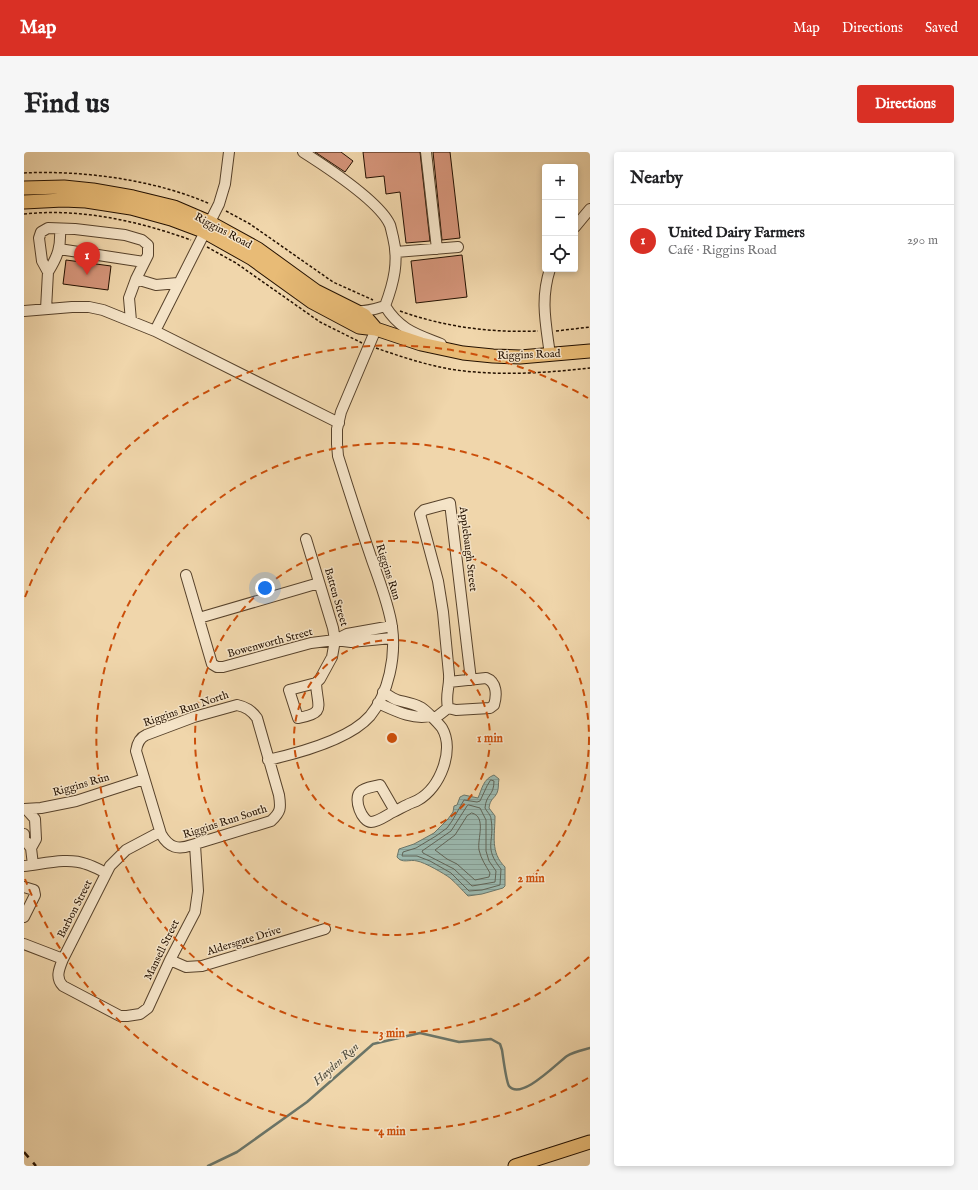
<!DOCTYPE html>
<html lang="en">
<head>
<meta charset="utf-8">
<style>
	body { margin:0; font-family:"IM FELL English",serif; background:#f6f6f6; color:#202124 }
	.controls { position:absolute; right:12px; top:12px; display:grid; overflow:hidden; border-radius:4px; box-shadow:0 2px 6px #0003 }
	.controls button { width:36px; height:36px; display:grid; place-items:center; padding:0; border:0; border-bottom:1px solid #e0e0e0; background:#fff; color:#202124; font:20px sans-serif }
	.you { position:absolute; left:241px; top:436px; width:14px; height:14px; margin:-10px; border:3px solid #fff; border-radius:50%; background:#1a73e8; box-shadow:0 0 0 6px #1a73e833 }
	.badge { display:grid; place-items:center; width:26px; height:26px; border-radius:50%; background:#d93025; color:#fff; font-size:13px; font-weight:700 }
	.pin { position:absolute; translate:-50% -33px; filter:drop-shadow(0 1px 2px #0008) }
	.pin::after { content:''; position:absolute; top:21px; width:14px; height:12px; background:inherit; clip-path:polygon(0 0,100% 0,50% 100%) }
	.list { margin:0; padding:0; list-style:none }
	h2 { display:flex; justify-content:space-between; align-items:center; height:52px; margin:0; padding:0 16px; font-size:17px }
	h2 small { font-size:13px; font-weight:400; color:#757577 }
	.list li { display:grid; grid-template-columns:26px 1fr auto; gap:12px; align-items:center; box-sizing:border-box; height:72px; padding:0 16px; border-top:1px solid #e0e0e0 }
	.list b { display:block; font-size:15px; white-space:nowrap }
	.list p { margin:0; font-size:13px; white-space:nowrap; color:#757577 }
	.list em { font-size:13px; font-style:normal; color:#757577 }
	.icon { flex:none; width:22px; height:22px; fill:none; stroke:currentColor; stroke-width:2; stroke-linecap:round; stroke-linejoin:round }
	.map { position:relative; flex:none; width:566px; height:1014px; overflow:hidden; border-radius:4px }
	header { display:flex; align-items:center; gap:24px; box-sizing:border-box; height:56px; padding:0 20px; background:#d93025; color:#fff }
	header strong { font-size:19px }
	nav { display:flex; gap:22px; margin-inline-start:auto; font-size:14px }
	.intro { display:flex; align-items:center; justify-content:space-between; box-sizing:border-box; height:96px; padding:0 24px }
	h1 { margin:0; font-size:28px }
	.button { padding:10px 18px; border-radius:4px; background:#d93025; color:#fff; font-size:14px; font-weight:700 }
	main { display:flex; gap:24px; padding:0 24px }
	aside { flex:1; background:#fff; border-radius:4px; box-shadow:0 2px 6px #0003 }
	.map>svg:first-child { display:block }
	.water { fill:url(#water-rules); stroke:#6b7568 }
	.lines { fill:none; stroke-linecap:round; stroke-linejoin:round }
	.shore { stroke:#606457; stroke-width:1 }
	.stream { stroke:#6b7568; stroke-width:2.5 }
	.building { fill:#d49479; stroke:#241100 }
	.minor-casing { stroke:#57422b; stroke-width:12 }
	.major-casing { stroke:#241100; stroke-width:15 }
	.path { stroke:#241100; stroke-width:1.5; stroke-dasharray:3 2; stroke-linecap:butt }
	.minor { stroke:#f5e4c8; stroke-width:10 }
	.major { stroke:#e8bb76; stroke-width:13 }
	.rail { stroke:#241100; stroke-width:2.5; stroke-dasharray:7 7; stroke-linecap:butt }
	.ring { fill:none; stroke:#cb4e0a; stroke-width:2; stroke-dasharray:7 5 }
	.labels { text-anchor:middle; dominant-baseline:central; stroke-width:3; stroke-linejoin:round; paint-order:stroke }
	.street-label { font-size:11px; fill:#241100; stroke:#f5e4c8 }
	.water-label { font-size:12px; font-style:italic; fill:#4e4b3d; stroke:#f5e4c8 }
	.centre { fill:#cb4e0a; stroke:#f5e4c8; stroke-width:2 }
	.ring-label { font-size:12px; text-anchor:middle; font-weight:bold; fill:#cb4e0a; stroke:#f5e4c8; stroke-width:3; stroke-linejoin:round; paint-order:stroke }
</style>
</head>
<body>
<header>
<strong>Map</strong>
<nav><a>Map</a><a>Directions</a><a>Saved</a></nav>
</header>
<div class="intro"><h1>Find us</h1><a class="button">Directions</a></div>
<main>
<div class="map">
<svg width="566" height="1014" viewBox="0 0 566 1014">
	<defs>
		<pattern id="water-rules" width="6" height="5" patternUnits="userSpaceOnUse"><rect width="6" height="5" fill="#9bb8ae"/><path d="M0 2.5h6" fill="none" stroke="#859d94"/></pattern>
	</defs>
	<rect width="100%" height="100%" fill="#f0d6ab"/>
	<filter id="stains"><feTurbulence type="fractalNoise" baseFrequency=".005" numOctaves="4"/><feColorMatrix values="0 0 0 0 .2 0 0 0 0 .09 0 0 0 0 .02 0 0 0 .5 -.17"/></filter>
	<radialGradient id="worn" r=".72"><stop offset=".6" stop-color="#630" stop-opacity="0"/><stop offset="1" stop-color="#630" stop-opacity=".3"/></radialGradient>
	<path class="water" d="M470,623l5,4c-1,4 0,10 -2,14 -3,6 -7,6 -8,15l6,8c0,20 -5,36 10,51v19l-2,2 -21,6 -14,2c-6,-6 -11,-12 -18,-18 -5,-4 -26,-16 -33,-17 -7,-2 -15,3 -20,-4l2,-8 15,-5 20,-11 14,-14 5,-7 1,-6 3,-1 3,-8 4,-2 14,3c4,-9 5,-19 16,-23z"/>
	<g class="lines">
		<path class="shore" d="M467,628l3,1c0,15 -8,13 -9,27 2,4 6,7 6,11 4,23 -8,28 10,50l-1,16 -18,5 -13,1 -18,-18 -21,-12 -13,-5h-15l1,-4 13,-4 20,-12 11,-8 5,-7 12,-21 13,2 3,-1 7,-15z
			M445,653l11,3 6,12v31l3,10 7,10 -1,11 -23,4 -18,-17 -31,-16 -1,-2 29,-20 16,-25z
			M448,661c15,4 5,26 7,37 2,9 7,16 11,23l-1,4 -14,3 -18,-16 -10,-5 -12,-9 20,-15 12,-19z"/>
		<path class="stream" d="M184,1014l29,-14 70,-50 66,-58 47,-11 39,9 32,-3 9,5 2,6c1,6 4,31 7,36 12,15 47,-22 58,-30 6,-4 16,-6 23,-8"/>
	</g>
	<path class="building" d="M291,0h26l12,9 -8,11z
		M339,0h57l10,89 -24,2 -6,-51 -14,2 -2,-18 -18,2z
		M409,0h17l10,86 -18,2z
		M438,103l5,42 -51,6 -5,-42z
		M42,108l45,6 -3,24 -45,-6z"/>
	<g class="lines">
		<g class="minor-casing">
			<path id="minor" d="M279,0c22,14 77,50 87,73 1,3 2,8 3,12 6,24 1,45 -8,69 -10,3 -18,6 -28,5
				M402,0l11,97
				M551,75l15,-18
				M35,97l85,13
				M372,100l62,-5
				M24,120c10,-16 13,-25 12,-43
				M112,127l20,6 22,-2
				M361,154c15,24 31,28 56,38
				M22,157l2,-37 -6,-11 -3,-23 2,-6 7,-4 27,1 50,6 17,5 6,5v10l-12,24 -7,19 2,23
				M0,159l48,-4h17l14,3 52,21 184,92
				M131,179l64,-127 6,-20 4,-32
				M526,203c-4,-31 -10,-55 0,-86
				M282,387l27,89 2,12 -3,17 -12,22 -4,4 -27,7 9,28c29,-5 19,-11 18,-35
				M162,423l26,89 5,3h6l88,-24 24,-3 16,2 41,-4
				M175,466l120,-35
				M311,488l12,-6 45,-8
				M359,540c5,3 9,6 14,8 7,2 16,3 23,7 5,2 19,17 22,21 13,22 -2,60 -24,72 -3,2 -8,3 -11,5 -5,2 -9,5 -14,7 -6,3 -15,10 -22,10 -9,0 -18,-23 -11,-30 5,-5 14,-5 20,-7l15,26
				M354,551c16,7 34,17 52,13
				M213,553c9,2 14,5 20,13l22,77c2,13 2,17 -8,26l-79,24c-14,5 -23,3 -31,-11l-25,-83c1,-7 3,-13 10,-16l48,-18z
				M424,556l8,2 34,-2 4,-3c3,-10 3,-23 -8,-27l-37,4
				M410,567l14,-11c-3,-14 2,-21 1,-34l-6,-62 -5,-31 -18,-67 4,-4 26,-7 21,177
				M244,608c31,-7 81,-20 102,-44 19,-23 26,-60 22,-89 -3,-22 -13,-47 -20,-67 -12,-35 -23,-69 -34,-104l-1,-12v-15l4,-17 35,-83
				M0,657l17,-1 35,-7 68,-22
				M2,657l9,10 1,20 -5,9
				M136,680l-34,18 -16,16 -47,93c-4,10 -8,19 0,27l57,30h7l13,-2 8,-6 22,-48 25,-48 3,-21 -3,-46
				M0,682v5l7,9 2,17
				M0,714c19,-2 44,-9 62,-2 7,2 14,6 20,9
				M0,735l10,3 1,5 -11,22
				M0,792l39,15
				M146,808l16,7 16,-1 123,-37"/>
		</g>
		<g class="major-casing">
			<path id="major" d="M0,36l40,-1 29,3 40,7 41,10 35,15 49,27 58,42 48,24 12,14
				M0,50l39,-2 23,1 45,7 40,11 32,12 48,27 61,44 47,25 17,2 45,15 42,9 30,3 27,1 70,-6
				M491,1014l75,-24"/>
		</g>
		<path class="path" d="M0,21c59,-3 132,7 186,31
			M202,59l24,13 83,58 40,18
			M0,62c57,-6 114,7 167,26
			M183,95l29,16 84,59 42,21
			M376,159c44,16 92,22 138,20
			M532,179l34,-4
			M352,196c26,9 53,18 80,22 44,6 90,3 134,-2"/>
		<use href="#minor" class="minor"/>
		<use href="#major" class="major"/>
		<path class="rail" d="M0,1000l12,14"/>
	</g>
	<g class="ring">
		<circle cx="368" cy="586" r="98"/>
		<circle cx="368" cy="586" r="197"/>
		<path d="M565 805A295 295 0 1 1 565 367"/>
		<path d="M564 926A393 393 0 0 1 1 727M1 445A393 393 0 0 1 564 246"/>
	</g>
	<g class="labels">
		<g class="street-label">
			<text transform="translate(199 79) rotate(28)">Riggins Road</text>
			<text transform="translate(505 203) rotate(-2)">Riggins Road</text>
			<text transform="translate(444 397) rotate(83)">Applebaugh Street</text>
			<text transform="translate(364 420) rotate(72)">Riggins Run</text>
			<text transform="translate(312 445) rotate(74)">Batten Street</text>
			<text transform="translate(246 491) rotate(-15)">Bowenworth Street</text>
			<text transform="translate(162 557) rotate(-19)">Riggins Run North</text>
			<text transform="translate(57 633) rotate(-16)">Riggins Run</text>
			<text transform="translate(201 670) rotate(-18)">Riggins Run South</text>
			<text transform="translate(51 757) rotate(-63)">Barbon Street</text>
			<text transform="translate(220 789) rotate(-17)">Aldersgate Drive</text>
			<text transform="translate(138 798) rotate(-64)">Mansell Street</text>
		</g>
		<g class="water-label">
			<text transform="translate(312 912) rotate(-42)">Hayden Run</text>
		</g>
	</g>
	<circle cx="368" cy="586" r="6" class="centre"/>
	<g class="ring-label">
		<text x="466" y="590">1 min</text>
		<text x="507" y="730">2 min</text>
		<text x="368" y="885">3 min</text>
		<text x="368" y="983">4 min</text>
	</g>
	<rect width="100%" height="100%" filter="url(#stains)"/>
	<rect width="100%" height="100%" fill="url(#worn)"/>
</svg>
<div class="controls">
<button>+</button>
<button>−</button>
<button><svg class="icon" aria-label="locate" viewBox="0 0 24 24"><circle cx="12" cy="12" r="6"/><path d="M12 2v4M12 18v4M2 12h4M18 12h4"/></svg></button>
</div>
<div class="you"></div>
<div class="pin badge" style="left:63px;top:123px">1</div>
</div>
<aside>
<h2>Nearby<small></small></h2>
<ul class="list">
<li><span class="badge">1</span><div><b>United Dairy Farmers</b><p>Café · Riggins Road</p></div><em>290 m</em></li>
</ul>
</aside>
</main>
</body>
</html>
